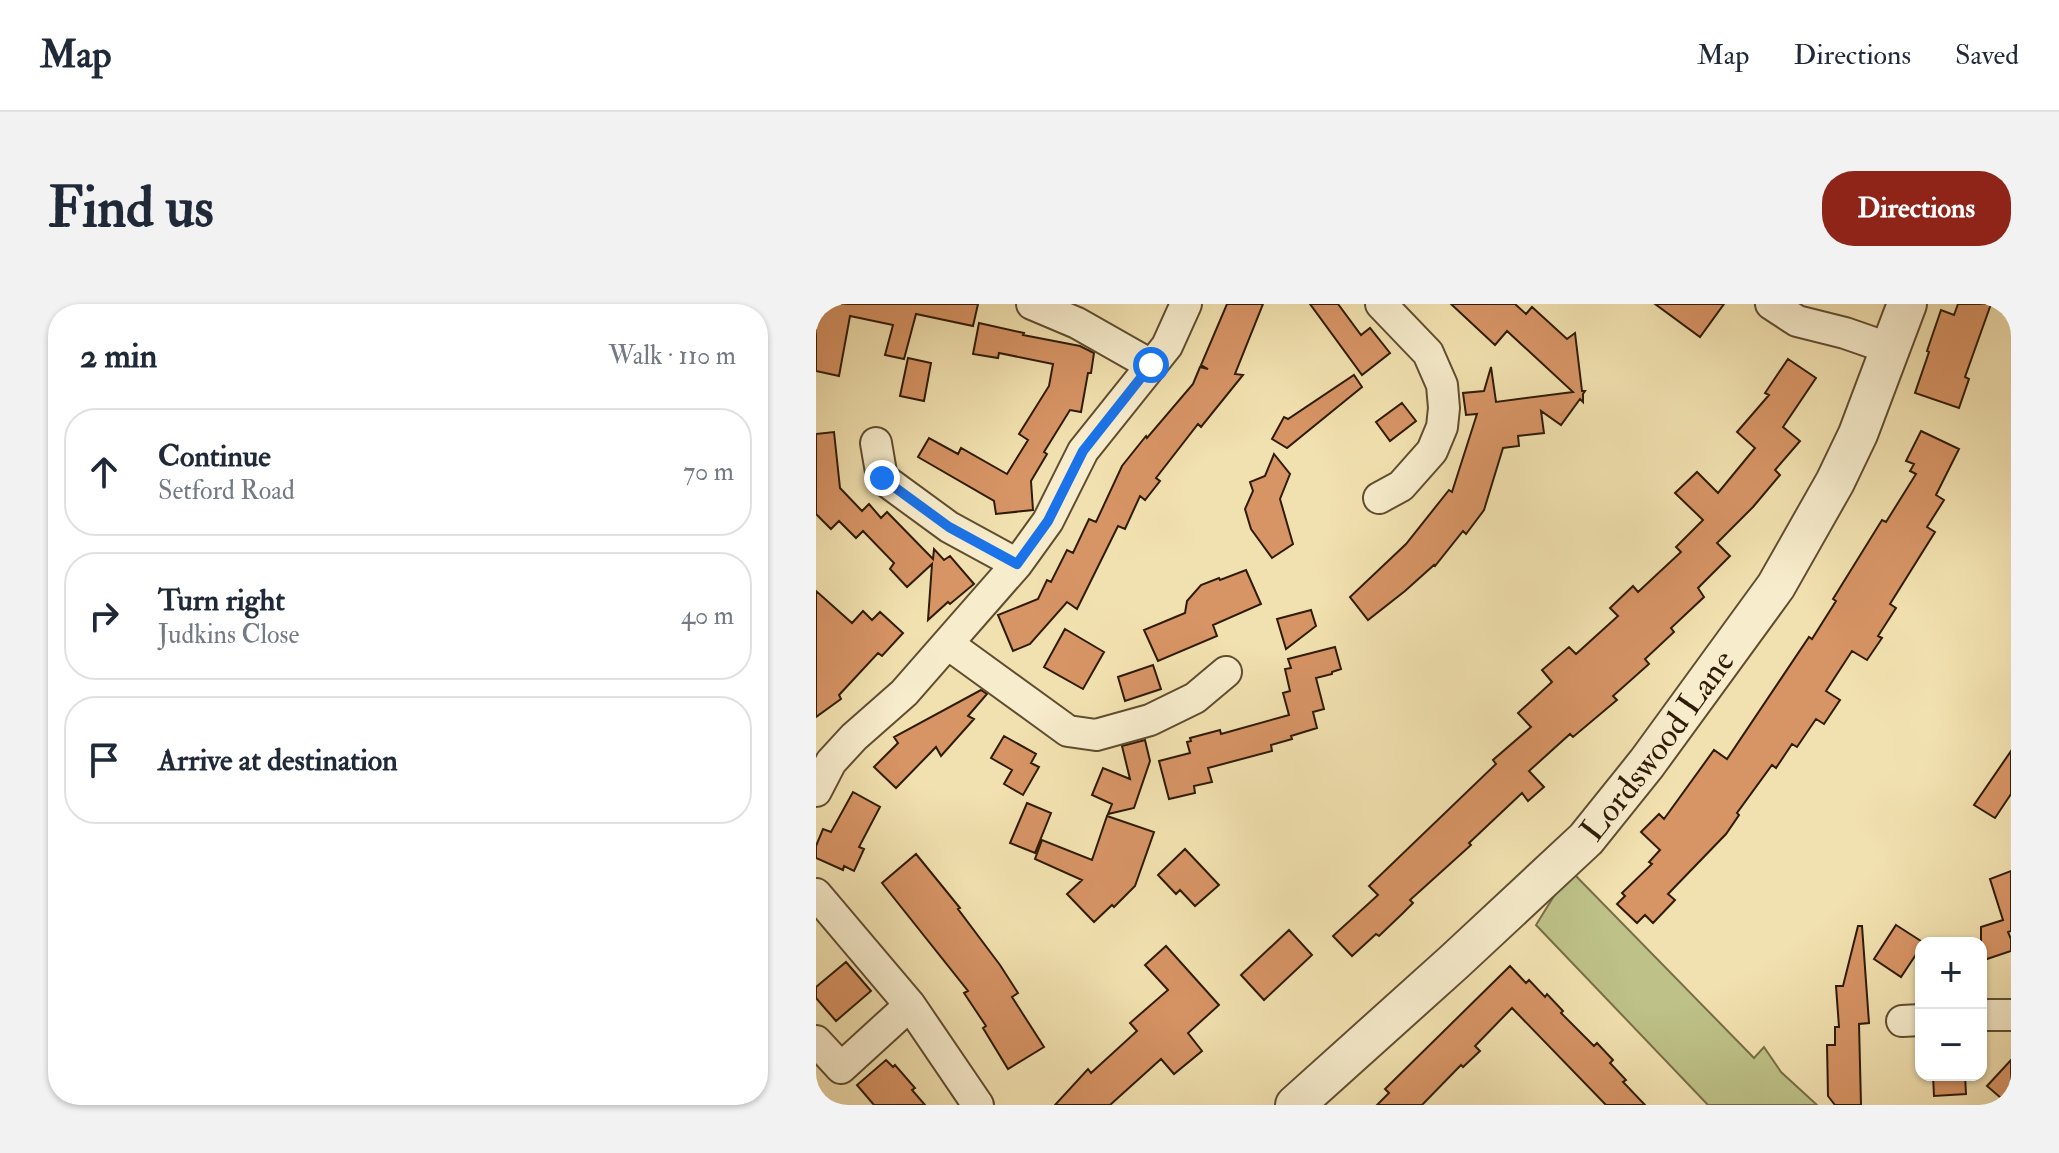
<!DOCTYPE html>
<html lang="en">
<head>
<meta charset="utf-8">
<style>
	body { margin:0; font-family:"IM FELL Double Pica",serif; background:#f2f2f3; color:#1f2937 }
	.controls { position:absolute; right:24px; bottom:24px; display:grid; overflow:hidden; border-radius:16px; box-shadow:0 2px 6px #0004 }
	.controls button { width:72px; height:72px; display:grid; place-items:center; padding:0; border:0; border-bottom:2px solid #e0e1e3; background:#fff; color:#1f2937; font:40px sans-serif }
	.stop { position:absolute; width:24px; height:24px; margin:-18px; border:6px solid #1a73e8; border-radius:50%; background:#fff }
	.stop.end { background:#1a73e8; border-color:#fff; box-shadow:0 2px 8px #0008 }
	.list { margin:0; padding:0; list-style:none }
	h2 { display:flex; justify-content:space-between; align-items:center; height:104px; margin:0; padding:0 32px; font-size:34px }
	h2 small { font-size:26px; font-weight:400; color:#747a83 }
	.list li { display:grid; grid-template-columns:52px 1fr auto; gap:24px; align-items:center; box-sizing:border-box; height:128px; margin:0 16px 16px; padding:0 16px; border:2px solid #e0e1e3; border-radius:32px }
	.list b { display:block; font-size:30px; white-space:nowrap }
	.list p { margin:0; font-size:26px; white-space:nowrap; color:#747a83 }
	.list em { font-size:26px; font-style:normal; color:#747a83 }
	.icon { flex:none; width:44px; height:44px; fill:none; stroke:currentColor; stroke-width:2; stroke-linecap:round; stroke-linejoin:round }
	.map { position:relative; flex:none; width:1195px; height:801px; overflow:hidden; border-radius:32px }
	header { display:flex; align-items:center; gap:48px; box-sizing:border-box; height:112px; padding:0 40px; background:#fff; border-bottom:2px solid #e0e1e3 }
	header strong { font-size:38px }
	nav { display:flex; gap:44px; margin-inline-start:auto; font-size:28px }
	.intro { display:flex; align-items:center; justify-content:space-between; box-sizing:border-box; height:192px; padding:0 48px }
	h1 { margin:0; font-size:56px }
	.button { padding:20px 36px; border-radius:32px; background:#8f2418; color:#fff; font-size:28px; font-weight:700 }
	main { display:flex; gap:48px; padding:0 48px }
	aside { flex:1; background:#fff; border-radius:32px; box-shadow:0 2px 6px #0004 }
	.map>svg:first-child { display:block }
	.green { fill:#bec288; stroke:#766f47; stroke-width:2 }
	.building { fill:#d79465; stroke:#2f1c06; stroke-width:2 }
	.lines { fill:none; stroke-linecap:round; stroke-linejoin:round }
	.minor-casing { stroke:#604d30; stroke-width:34 }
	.tertiary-casing { stroke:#604d30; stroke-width:42 }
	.minor { stroke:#f7eccc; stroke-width:30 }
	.tertiary { stroke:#f7eccc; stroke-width:38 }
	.route { stroke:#1a73e8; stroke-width:10 }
	.labels { text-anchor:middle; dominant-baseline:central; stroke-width:7; stroke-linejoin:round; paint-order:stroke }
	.street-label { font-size:34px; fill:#2f1c06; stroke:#f7eccc }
</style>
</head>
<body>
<header>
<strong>Map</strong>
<nav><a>Map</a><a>Directions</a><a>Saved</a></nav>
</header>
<div class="intro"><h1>Find us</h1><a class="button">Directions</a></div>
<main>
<aside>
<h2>2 min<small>Walk · 110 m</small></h2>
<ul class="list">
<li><svg class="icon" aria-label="ahead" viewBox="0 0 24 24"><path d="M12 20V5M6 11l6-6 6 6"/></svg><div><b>Continue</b><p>Setford Road</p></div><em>70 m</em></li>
<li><svg class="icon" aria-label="right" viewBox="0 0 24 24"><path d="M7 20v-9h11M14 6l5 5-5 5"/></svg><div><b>Turn right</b><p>Judkins Close</p></div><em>40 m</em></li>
<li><svg class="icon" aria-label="arrive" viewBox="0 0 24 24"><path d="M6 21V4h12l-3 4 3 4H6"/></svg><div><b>Arrive at destination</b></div></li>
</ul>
</aside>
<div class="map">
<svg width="1195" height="801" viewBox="0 0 1195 801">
	<rect width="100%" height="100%" fill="#f2e1b0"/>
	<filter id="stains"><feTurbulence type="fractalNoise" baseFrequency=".0025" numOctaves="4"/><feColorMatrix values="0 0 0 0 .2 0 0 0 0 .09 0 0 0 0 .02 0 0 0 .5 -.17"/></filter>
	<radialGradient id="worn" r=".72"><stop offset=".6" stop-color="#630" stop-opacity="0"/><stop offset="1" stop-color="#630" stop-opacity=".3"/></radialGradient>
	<path class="green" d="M757,569l181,185 10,-11 17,25 36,33h-109l-172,-180 26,-42z"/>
	<path class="building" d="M0,0h162l-5,22 -57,-12 -12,45 -19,-4 8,-30 -43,-9 -11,60 -23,-5z
		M411,0h36l-28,70 8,1 -42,52 -3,-3 -42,54 4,3 -15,19 -5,-4 -15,33 -7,-3 -41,83 -10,-7 -37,42 -17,7 -15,-36 40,-16 9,-19 4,2 16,-32 6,3 16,-34 7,3 26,-56 24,-30 1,2 46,-54 7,-17 8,2 -7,-4z
		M494,0h28l23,31 9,-7 20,25 -28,22z
		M635,0h64l11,10 6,-7 35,32 8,-6 7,58h3l-2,3v8l-3,-3 -19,26 -20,-14 3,22 -26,3 1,10 -16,2 -19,62 -18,24 -3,-3 -28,35 -1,-1 -29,26 -37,29 -18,-23 56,-53 43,-54 3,2 25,-78 -11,1 -3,-22 21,-2 7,-24 5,35 77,-10 -66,-61 -12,14z
		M839,0h69l-24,33z
		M1142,0h33l-26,73 4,2 -10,29 -44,-15 14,-41 -2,-1 14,-41 13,5z
		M163,19l45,10 -1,2 57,11 14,7 -3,20h-3l-7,39 -11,-2 -26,42 3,2 -16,27 2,29 -37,4 -2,-13 -76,-44 11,-19 29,16 3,-6 46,26 21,-34 -9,-6 30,-48 4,-22 -54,-11 -1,5 -25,-4z
		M92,54l23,5 -7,38 -24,-5z
		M972,55l28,19 -33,49 17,14 -25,29 5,5 -27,32 -36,36 13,13 -32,32 6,9 -33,31 3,4 -29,27 4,5 -36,32 4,4 -44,37 -3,-3 -41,37 15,16 -16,14 -6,-8 -53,50 2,2 -61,55 3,3 -11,11 -23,22 -3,-2 -24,22 -19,-20 45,-41 -9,-9 127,-122 -3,-4 38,-33 -13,-14 34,-31 -10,-12 27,-23 7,7 42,-38 -8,-8 23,-22 5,6 43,-40 -5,-5 27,-27 -28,-27 22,-21 21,21 37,-45 -18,-16 32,-37 -4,-2z
		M538,71l8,12 -75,61 -15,-9 12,-22 4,2z
		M586,99l14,18 -26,20 -14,-19z
		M1105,127l38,18 -23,46 8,5 -17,27 8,5 -45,72 6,4 -18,28 4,2 -15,22 -15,-9 -26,40 14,9 -16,24 -8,-5 -19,28 -5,-3 -16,24 -4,-3 -35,48 2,2 -13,19 -58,60 7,6 -22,23 -8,-8 -8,8 -20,-19 8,-8 -3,-3 30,-29 -3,-2 11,-12 -19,-18 18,-18 5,5 50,-69 13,9 82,-122 3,2 24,-38 -3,-2 49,-79 4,2 30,-48 -6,-3 4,-7 -8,-3z
		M18,128l6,56 22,23 7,-7 12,14 6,-6 46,47 1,-10 10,11 6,-4 24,28 -24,20 -2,-2 -20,18 4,-56 -25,23 -17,-18 4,-6 -31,-32 -7,7 -17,-17 -8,8 -15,-15v-80z
		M458,150l16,20 -10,25 13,45 -21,14 -21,-29 -6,-20 8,-18 -3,-9 15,-6z
		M430,266l15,34 -48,21 4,11 -59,25 -14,-31 41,-17 2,-12 14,-16 18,-7 1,2z
		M0,287l36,32 11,-12 9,9 8,-8 23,21 -21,23 -4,-3 -39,42 2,4 -25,18z
		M495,306l5,16 -30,23 -9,-30z
		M249,325l39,23 -21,37 -39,-22z
		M519,343l6,22 -9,3v2l-16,4 8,31 -11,3 4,16 -26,8 1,3 -21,6 1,6 -64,17 4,14 -18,4 1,7 -26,6 -10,-38 31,-8 -3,-11 4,-1 -1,-3 30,-8 1,4 68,-19 -6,-22 7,-2 -5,-22 6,-1 -3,-9z
		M337,361l8,24 -36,12 -7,-24z
		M165,386l6,4 -19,22 6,3 -33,37 -5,-9 -40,41 -22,-21 24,-24 -4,-6z
		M188,432l32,18 -5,9 8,4 -16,28 -19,-11 8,-14 -21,-12z
		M329,436l5,21 -16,47 -26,6 4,-10 -20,-9 11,-27 27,11 -8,-33z
		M1195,447v43l-16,24 -21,-13z
		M37,488l27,15 -21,40 5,2 -10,22 -10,-5 -1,4 -27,-12v-12l7,-17 8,3z
		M211,499l24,10 -16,40 -25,-10z
		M291,512l47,16 -19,54 -21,21 -2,-2 -18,17 -27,-28 15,-14 -47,-21 7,-19 50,20z
		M369,545l34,36 -24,21 -15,-16 -4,4 -18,-19z
		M100,550l44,54 -2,1 42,56 18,28 -6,4 32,50 -36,22 -25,-41 3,-2 -22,-33 4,-2 -86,-108z
		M1195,567v60l-3,1 3,7v12l-30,10v-34l22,-7 -13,-41z
		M1080,621l28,18h-3v4l-20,30 -27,-18z
		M1042,622h4l7,97 -10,1 2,81h-26l-7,-9 -1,-51h8v-18h4l-3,-41h7z
		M473,626l23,25 -48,45 -23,-25z
		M350,642l53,59 -31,28 14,18 -28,23 -13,-15 -51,46h-55l33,-36 3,4 46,-42 -7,-8 38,-33 -23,-25z
		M30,658l25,29 -35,30 -20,-23v-11z
		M694,662l16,17 3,-3 16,17 2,-3 16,17 -2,2 33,33 3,-3 16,17 -3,3 16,17 -3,2 22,23h-39l-94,-97 -37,38 5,5 -17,16 -2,-2 -39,40h-45l12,-12 -4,-4z
		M70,756l7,7 2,-2 20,23 -3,2 13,15h-51l-17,-20z
		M1195,756v45h-2l-22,-19z
		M1117,771h32l1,19 -32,2z"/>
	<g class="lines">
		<g class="minor-casing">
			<path id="minor" d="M216,0l45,19 74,42
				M955,0l26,17 48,12 46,16
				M60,139l6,35 67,49 68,37
				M563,194l22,-12 31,-35 10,-24 2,-19 -2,-23 -14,-32 -47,-49
				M132,340l120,87 28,4 54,-15 45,-22 31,-26
				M0,487l15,-29 23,-25 50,-44 113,-129 31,-43 35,-70 84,-105 19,-42
				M0,590l94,111 68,100
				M1165,711h30
				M1086,717l19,-1
				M0,737l25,27 69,-63"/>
		</g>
		<g class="tertiary-casing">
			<g id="tertiary">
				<path id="s1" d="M479,801l159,-143 132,-123 61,-76 129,-177 59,-104 23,-48 49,-130"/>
			</g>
		</g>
		<use href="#minor" class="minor"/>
		<use href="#tertiary" class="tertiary"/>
	</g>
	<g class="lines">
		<path class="route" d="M66,174l67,49 68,37 31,-43 35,-70 68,-86"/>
	</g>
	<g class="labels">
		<g class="street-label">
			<text stroke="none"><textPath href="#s1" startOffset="512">Lordswood Lane</textPath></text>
		</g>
	</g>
	<rect width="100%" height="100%" filter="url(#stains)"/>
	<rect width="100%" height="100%" fill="url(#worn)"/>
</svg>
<div class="controls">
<button>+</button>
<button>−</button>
</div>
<div class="stop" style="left:335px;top:61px"></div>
<div class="stop end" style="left:66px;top:174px"></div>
</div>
</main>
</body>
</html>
